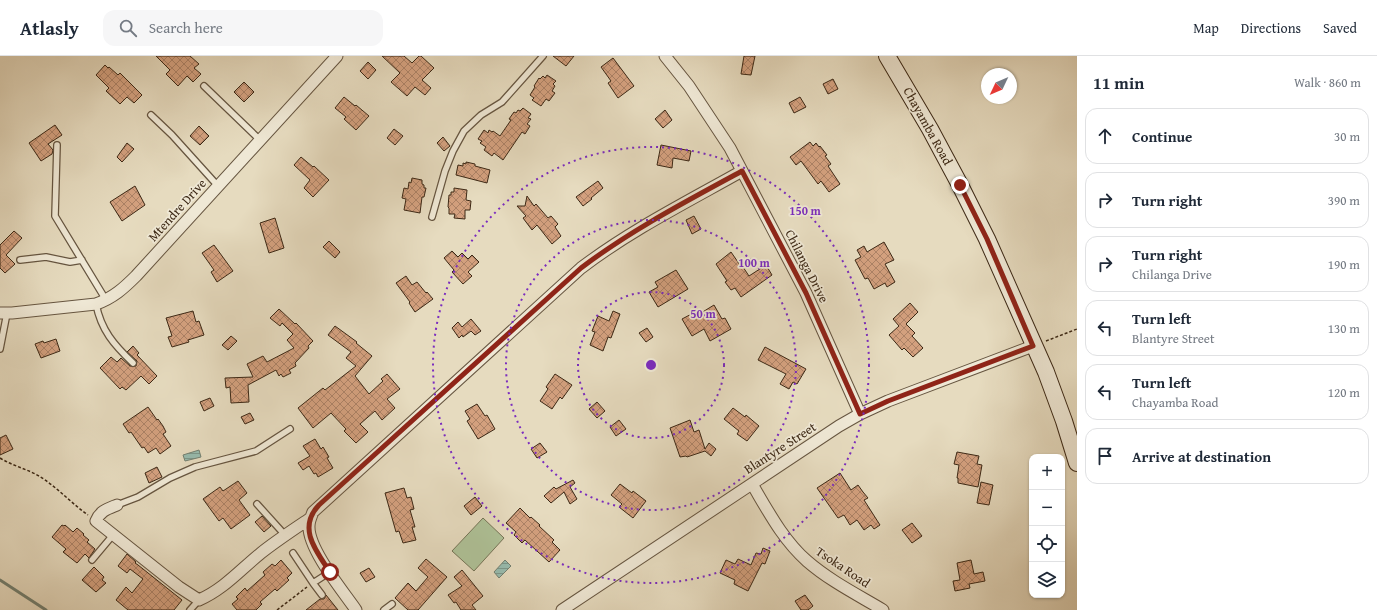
<!DOCTYPE html>
<html lang="en">
<head>
<meta charset="utf-8">
<style>
	body { margin:0; font-family:"Gentium Book Plus",serif; background:#f6f6f7; color:#1f2937 }
	.controls { position:absolute; right:12px; bottom:12px; display:grid; overflow:hidden; border-radius:8px; box-shadow:0 1px 3px #0004 }
	.controls button { width:36px; height:36px; display:grid; place-items:center; padding:0; border:0; border-bottom:1px solid #e0e1e3; background:#fff; color:#1f2937; font:20px sans-serif }
	.compass { position:absolute; left:981px; top:12px; width:36px; height:36px; border-radius:50%; background:#fff; box-shadow:0 1px 3px #0004; rotate:226deg }
	.stop { position:absolute; width:12px; height:12px; margin:-9px; border:3px solid #8f2418; border-radius:50%; background:#fff }
	.stop.end { background:#8f2418; border-color:#fff; box-shadow:0 1px 4px #0008 }
	.list { margin:0; padding:0; list-style:none }
	h2 { display:flex; justify-content:space-between; align-items:center; height:52px; margin:0; padding:0 16px; font-size:17px }
	h2 small { font-size:13px; font-weight:400; color:#747a83 }
	.list li { display:grid; grid-template-columns:26px 1fr auto; gap:12px; align-items:center; box-sizing:border-box; height:56px; margin:0 8px 8px; padding:0 8px; border:1px solid #e0e1e3; border-radius:12px }
	.list b { display:block; font-size:15px; white-space:nowrap }
	.list p { margin:0; font-size:13px; white-space:nowrap; color:#747a83 }
	.list em { font-size:13px; font-style:normal; color:#747a83 }
	.icon { flex:none; width:22px; height:22px; fill:none; stroke:currentColor; stroke-width:2; stroke-linecap:round; stroke-linejoin:round }
	.map { position:relative; flex:none; width:1077px; height:554px; overflow:hidden }
	header { display:flex; align-items:center; gap:24px; box-sizing:border-box; height:56px; padding:0 20px; background:#fff; border-bottom:1px solid #e0e1e3 }
	header strong { font-size:19px }
	nav { display:flex; gap:22px; margin-inline-start:auto; font-size:14px }
	.search { width:280px; height:36px; background:#f6f6f7; display:flex; align-items:center; gap:10px; box-sizing:border-box; padding:0 14px; border-radius:12px; color:#747a83; font-size:15px }
	main { display:flex }
	aside { flex:1; background:#fff }
	.map>svg:first-child { display:block }
	.green { fill:#aec197; stroke:#757456 }
	.water { fill:url(#water-rules); stroke:#738071 }
	.lines { fill:none; stroke-linecap:round; stroke-linejoin:round }
	.stream { stroke:#738071; stroke-width:3 }
	.building { fill:url(#building-cross-hatch); stroke:#3c2815 }
	.lane-casing { stroke:#665540; stroke-width:8 }
	.street-casing { stroke:#665540; stroke-width:13 }
	.secondary-casing { stroke:#3c2815; stroke-width:18 }
	.path { stroke:#3c2815; stroke-width:1.5; stroke-dasharray:3 2; stroke-linecap:butt }
	.lane { stroke:#efe8d5; stroke-width:5.5 }
	.street { stroke:#efe8d5; stroke-width:11 }
	.secondary { stroke:#efe8d5; stroke-width:16 }
	.route { stroke:#8f2418; stroke-width:5 }
	.ring { fill:none; stroke:#7b2cbf; stroke-width:2; stroke-dasharray:2 4 }
	.labels { text-anchor:middle; dominant-baseline:central; stroke-width:3.5; stroke-linejoin:round; paint-order:stroke }
	.street-label { font-size:13px; fill:#3c2815; stroke:#efe8d5 }
	.centre { fill:#7b2cbf; stroke:#efe8d5; stroke-width:2 }
	.ring-label { font-size:12px; text-anchor:middle; font-weight:bold; fill:#7b2cbf; stroke:#efe8d5; stroke-width:3.5; stroke-linejoin:round; paint-order:stroke }
</style>
</head>
<body>
<header>
<strong>Atlasly</strong>
<div class="search"><svg class="icon" aria-label="search" viewBox="0 0 24 24"><circle cx="10" cy="10" r="6"/><path d="M15 15l6 6"/></svg>Search here</div>
<nav><a>Map</a><a>Directions</a><a>Saved</a></nav>
</header>
<main>
<div class="map">
<svg width="1077" height="554" viewBox="0 0 1077 554">
	<defs>
		<pattern id="water-rules" width="6" height="5" patternUnits="userSpaceOnUse"><rect width="6" height="5" fill="#97bbae"/><path d="M0 2.5h6" fill="none" stroke="#7c988c"/></pattern>
		<pattern id="building-cross-hatch" width="8" height="8" patternUnits="userSpaceOnUse"><rect width="8" height="8" fill="#d3a07e"/><path d="M0 0l8 8M0 8l8-8" fill="none" stroke="#ac8266"/></pattern>
	</defs>
	<rect width="100%" height="100%" fill="#e6dbbf"/>
	<filter id="stains"><feTurbulence type="fractalNoise" baseFrequency=".005" numOctaves="4"/><feColorMatrix values="0 0 0 0 .2 0 0 0 0 .09 0 0 0 0 .02 0 0 0 .5 -.17"/></filter>
	<radialGradient id="worn" r=".72"><stop offset=".6" stop-color="#630" stop-opacity="0"/><stop offset="1" stop-color="#630" stop-opacity=".3"/></radialGradient>
	<path class="green" d="M483,462l21,20 -30,33 -22,-20z"/>
	<path class="water" d="M199,394l2,7 -16,4 -2,-6z
		M505,504l6,6 -12,12 -5,-6z"/>
	<g class="lines">
		<path class="stream" d="M0,524l46,30"/>
	</g>
	<path class="building" d="M156,0h34l9,8 -5,4 7,6 -8,8 -6,-6 -9,10 -12,-12 4,-4z
		M382,0h22l8,7 7,-7h2l13,12 -12,12 9,8 -6,7 -10,-8 -8,9 -16,-14 9,-9z
		M553,0h21l-8,10z
		M744,0h11l-4,19 -10,-1z
		M613,2l21,28 -16,12 -10,-15 3,-2 -10,-14z
		M368,6l8,8 -8,9 -8,-8z
		M105,9l3,3 1,-1 9,8 2,-2 22,22 -8,8 -7,-6 -7,7 -14,-13 3,-3 -13,-13z
		M547,19l9,6 -3,3 2,2 -3,5 3,2 -6,8 -3,-2 -5,7 -9,-6 2,-2 -4,-3 5,-8 -1,-1 5,-8 1,1 3,-3 2,2z
		M833,23l5,10 -10,5 -5,-10z
		M244,26l10,10 -10,10 -10,-10z
		M344,41l11,9 1,-1 13,11 -13,14 -12,-11 2,-2 -11,-9z
		M800,41l6,10 -12,6 -5,-10z
		M523,52l8,6 -3,4 3,1 -4,5 3,2 -5,8 -3,-2 -19,28 -9,-7 -2,3 -8,-6 2,-3 -6,-4 2,-2 -4,-2 6,-9 4,3 1,-3 3,2 1,-1 7,5 11,-16 -2,-1 5,-7 2,1 2,-3 2,1z
		M665,54l7,10 -9,8 -8,-9z
		M55,69l7,10 -14,9 5,6 -1,4 -11,7 -12,-18z
		M199,70l10,10 -9,9 -10,-9z
		M394,73l9,7 -8,9 -8,-7z
		M443,81l7,9 -6,5 -7,-8z
		M810,86l3,4 3,-3 3,4 1,-1 7,9 -2,1 6,8 -3,2 12,18 -11,8 -8,-11 -3,3 -17,-23 -5,4 -6,-8z
		M127,87l7,6 -12,13 -5,-5z
		M661,89l30,6 -2,10 -16,-3 -1,10 -15,-3z
		M301,101l12,10 1,-1 15,14 -16,17 -9,-9 6,-8 -16,-15z
		M466,106l9,2v2l15,4 -3,13 -31,-8 2,-10 5,1v-3l3,1z
		M412,122l10,2v4l2,1v3h2l-2,9h-2l-2,16 -16,-3 2,-11 -4,-1 2,-10 4,1 1,-7 2,1z
		M598,125l5,7 -12,10 1,1 -9,7 -7,-9z
		M135,130l10,19 -23,16 -12,-19z
		M454,132l13,2 -1,10 5,1 -1,9h-5v9l-11,-1 1,-4h-6v-6l-1,-1 1,-12h2v-3h3z
		M527,140l7,10 2,-2 12,14 3,-2 7,8 -3,3 6,9 -9,8 -15,-19 -5,5 -9,-12 3,-2 -9,-10h8z
		M694,160l7,13 -9,5 -6,-14z
		M275,162l9,30 -15,5 -9,-30z
		M14,175l8,7 -16,17 9,9 -10,9 -5,-5v-23z
		M329,185l11,11 -5,6 -12,-11z
		M884,186l10,18 -9,4 10,18 -8,5 -2,-4 -11,6 -6,-11 -3,1 -10,-19 6,-3 -4,-7 7,-4 3,6z
		M214,189l19,26 -16,11 -6,-10 3,-2 -12,-17z
		M452,195l6,6 4,-4 6,6 4,-4 7,7 -11,10 4,4 -9,8 -11,-12 2,-2 -10,-12z
		M731,196l9,13 1,-1 8,12 17,-11 6,10 -31,22 -6,-9 -4,2 -6,-8 2,-1 -11,-17z
		M676,214l12,19 -30,18 -9,-15 9,-5 -3,-5z
		M406,220l6,9 5,-3 9,11 1,-1 6,7 -18,13 -6,-9 1,-1 -14,-19z
		M910,247l8,9 -12,12 9,9 -3,3 11,12 -10,9 -9,-9 -2,2 -13,-15 10,-9 -6,-7z
		M714,249l8,14 3,-1 6,11 -21,12 -6,-12 -12,7 -10,-17 17,-9 2,3z
		M279,253l16,15 1,-1 17,18 -5,5 1,2 -14,15 1,3 -7,4 2,3 -8,4 -2,-3 -2,2 -3,-6 -28,15 1,17 -18,1 -1,-16 -4,1 -1,-10 28,-1 -6,-13 16,-8 4,6 27,-14 -7,-8 6,-6 -11,-11 -2,3 -10,-8z
		M193,255l3,11 3,-1 5,14 -16,5 1,2 -17,5 -4,-10 4,-1 -6,-18z
		M613,255l7,3 -9,24 -3,-1 -5,14 -13,-6 5,-13 -3,-1 6,-15 11,5z
		M471,263l10,12 -6,4 -4,-4 -8,6 -1,-2 -3,3 -7,-10 6,-6 4,5z
		M335,270l22,16 -1,1 16,13 -17,20 14,18 14,-13 -2,-2 6,-5 13,15 -13,10 8,9 -13,12 -7,-9 -15,13 8,8 -12,11 -12,-12 2,-2 -15,-16 -18,15 -15,-20 25,-20 2,2 31,-24 -10,-8 5,-6 -23,-17z
		M647,272l6,9 -7,5 -7,-9z
		M231,280l6,5 -9,9 -6,-5z
		M56,283l4,12 -19,7 -6,-14 8,-3 1,2z
		M133,290l6,7 -2,2 20,21 -8,8 -8,-8 -15,14 -4,-3 -2,2 -20,-21 11,-11 6,5 4,-4 9,8h6l1,-5 -10,-9z
		M765,291l41,22 -9,15 -4,-2 -4,7 -9,-5 6,-10 -28,-14z
		M555,318l17,11 -10,14 -2,-2 -8,12 -12,-8 8,-12 -2,-2z
		M210,342l4,8 -10,5 -4,-9z
		M597,346l8,9 -8,7 -8,-9z
		M477,348l8,12 2,-1 8,14 -17,10 -11,-18 3,-2 -5,-8z
		M148,351l9,13 1,-1 5,7 3,6 -3,2 8,12 -11,8 -4,-6 -8,5 -4,-6 -2,1 -11,-16 -2,1 -6,-9z
		M733,352l12,9 1,-2 13,11 -12,15 -10,-7 2,-3 -15,-12z
		M250,357l4,7 -9,4 -4,-7z
		M619,364l7,9 -10,7 -6,-9z
		M690,364l4,12 5,-2 6,19 4,-6 7,6 -5,7 -6,-5 -18,6 -1,-1 -6,1 -10,-29z
		M6,379l7,14 -13,6v-17z
		M315,383l6,10 2,-2 6,10 -2,1 6,10 -15,9 -2,-4 -2,1 -5,-8 -6,4 -5,-7 12,-7 -7,-10z
		M540,387l7,9 -10,6 -6,-9z
		M957,396l22,4 -2,8 5,1 -4,22 -20,-4v-5h-1l2,-13 -5,-1z
		M157,411l5,10 -13,6 -4,-10z
		M840,417l11,17 7,-5 5,7 5,6 -4,2 16,25 -6,4 -3,-4 -7,5 -7,-10 -7,5 -6,-10 -6,3 -21,-30z
		M573,424l2,3 -5,4 7,12 -7,5 -6,-12 -13,11 -7,-7 10,-9 2,2z
		M238,425l9,12 -8,7 11,15 -19,14 -8,-11 -4,3 -16,-22 17,-12 3,4z
		M981,426l12,3 -4,20 -12,-2z
		M620,428l12,9 1,-2 13,10 -13,17 -14,-11 3,-3 -11,-9z
		M404,432l3,10 4,-1 3,12 -4,1 5,17h-3l4,13 -13,3 -4,-12 -3,1 -11,-39z
		M475,441l7,9 -11,9 -7,-9z
		M520,452l10,10 1,-1 9,8 -1,1 15,14 -2,2 8,8 -11,12 -24,-22 -3,3 -8,-8 2,-3 -10,-9z
		M262,460l9,10 -7,6 -9,-10z
		M912,467l10,13 -10,7 -10,-13z
		M62,469l2,1 1,-1 8,7 4,-4 7,6 -1,1 6,5 -2,2 8,7 -6,9 -4,-4 -8,9 -14,-11 3,-3 -14,-12z
		M763,492l7,3 -5,13 -3,-1 -14,28 -14,-7 1,-4 -15,-7 6,-13 9,4 3,-5 13,6 5,-12 5,1z
		M127,498l9,8 -1,1 3,2 44,35 -8,10h-46l-12,-10 10,-13 6,6 11,-14 -13,-10 -3,4 -9,-7z
		M426,503l21,18 -29,33h-10l-13,-12 13,-15 8,8 12,-14 -10,-9z
		M281,504l11,13 -5,5 2,2 -12,11 -2,-2 -15,13 2,2 -6,6h-19l-5,-6 6,-5 -2,-2 9,-9 2,3 18,-16 -2,-3 9,-8 3,2z
		M971,504l3,14 9,-2 2,9 -16,3 1,4 -15,3 -2,-10 7,-1 -3,-17z
		M94,511l10,10 -2,3 4,3 -10,9 -14,-12z
		M369,512l6,9 -9,5 -6,-9z
		M462,514l21,26 -11,9 4,5h-15l-5,-8 -2,1 -6,-8 14,-9 -8,-9z
		M326,539l12,15h-32l14,-11h4z
		M805,539l8,11 -5,4h-7l-6,-9z"/>
	<g class="lines">
		<g class="lane-casing">
			<path id="lane" d="M204,30l56,54
				M151,59l21,20 46,51
				M57,89l-2,71 51,84
				M432,161l13,-46 8,-20 11,-20 17,-16 21,-13 41,-46
				M20,204l26,-3 24,5 12,-2
				M96,248c5,26 18,41 37,59
				M0,293l7,-36
				M257,448l28,31
				M117,449l21,-8 32,-19 25,-11 61,-16 34,-22
				M293,497l20,30 17,-11
				M92,504l21,-25
				M313,527l9,12
				M190,554l9,-10
				M384,554l8,-6"/>
		</g>
		<g class="street-casing">
			<path id="street" d="M665,0l24,30 41,62 76,145 54,121
				M0,257h12l84,-9c17,-6 28,-16 40,-28l201,-220
				M752,428c16,27 31,56 55,77 23,20 51,34 76,49
				M117,449c-10,4 -17,6 -21,16l83,66 20,13c25,-11 41,-30 62,-47 15,-12 32,-23 48,-34
				M356,554c-13,-19 -48,-61 -47,-84 0,-5 2,-9 4,-14l268,-244c50,-38 106,-66 161,-97
				M562,554l277,-184 21,-12 28,-13 145,-55"/>
		</g>
		<g class="secondary-casing">
			<path id="secondary" d="M887,0l43,73 30,56 27,54 59,133 18,49 13,42"/>
		</g>
		<path class="path" d="M1046,285l31,-12
			M0,402c13,8 27,11 39,18 18,11 32,27 49,39
			M277,554l30,-23"/>
		<use href="#lane" class="lane"/>
		<use href="#street" class="street"/>
		<use href="#secondary" class="secondary"/>
	</g>
	<g class="lines">
		<path class="route" d="M330,516c-14,-21 -33,-44 -11,-67l262,-237c50,-38 106,-67 161,-97l64,122 54,121 28,-13 145,-55 -46,-107 -27,-54"/>
	</g>
	<g class="ring">
		<circle cx="651" cy="309" r="73"/>
		<circle cx="651" cy="309" r="145"/>
		<circle cx="651" cy="309" r="218"/>
	</g>
	<g class="labels">
		<g class="street-label">
			<text transform="translate(928 70) rotate(61)">Chayamba Road</text>
			<text transform="translate(177 154) rotate(-48)">Mtendre Drive</text>
			<text transform="translate(807 210) rotate(63)">Chilanga Drive</text>
			<text transform="translate(780 392) rotate(-33)">Blantyre Street</text>
			<text transform="translate(843 511) rotate(34)">Tsoka Road</text>
		</g>
	</g>
	<circle cx="651" cy="309" r="6" class="centre"/>
	<g class="ring-label">
		<text x="805" y="159">150 m</text>
		<text x="754" y="211">100 m</text>
		<text x="703" y="262">50 m</text>
	</g>
	<rect width="100%" height="100%" filter="url(#stains)"/>
	<rect width="100%" height="100%" fill="url(#worn)"/>
</svg>
<div class="controls">
<button>+</button>
<button>−</button>
<button><svg class="icon" aria-label="locate" viewBox="0 0 24 24"><circle cx="12" cy="12" r="6"/><path d="M12 2v4M12 18v4M2 12h4M18 12h4"/></svg></button>
<button><svg class="icon" aria-label="layers" viewBox="0 0 24 24"><path d="M12 4l9 5-9 5-9-5zM3 14l9 5 9-5"/></svg></button>
</div>
<svg class="compass" viewBox="-18 -18 36 36"><path d="M0-13l5 13h-10z" fill="#e53935"/><path d="M0 13l5-13h-10z" fill="#747a83"/></svg>
<div class="stop" style="left:330px;top:516px"></div>
<div class="stop end" style="left:960px;top:129px"></div>
</div>
<aside>
<h2>11 min<small>Walk · 860 m</small></h2>
<ul class="list">
<li><svg class="icon" aria-label="ahead" viewBox="0 0 24 24"><path d="M12 20V5M6 11l6-6 6 6"/></svg><div><b>Continue</b></div><em>30 m</em></li>
<li><svg class="icon" aria-label="right" viewBox="0 0 24 24"><path d="M7 20v-9h11M14 6l5 5-5 5"/></svg><div><b>Turn right</b></div><em>390 m</em></li>
<li><svg class="icon" aria-label="right" viewBox="0 0 24 24"><path d="M7 20v-9h11M14 6l5 5-5 5"/></svg><div><b>Turn right</b><p>Chilanga Drive</p></div><em>190 m</em></li>
<li><svg class="icon" aria-label="left" viewBox="0 0 24 24"><path d="M17 20v-9H6M10 6l-5 5 5 5"/></svg><div><b>Turn left</b><p>Blantyre Street</p></div><em>130 m</em></li>
<li><svg class="icon" aria-label="left" viewBox="0 0 24 24"><path d="M17 20v-9H6M10 6l-5 5 5 5"/></svg><div><b>Turn left</b><p>Chayamba Road</p></div><em>120 m</em></li>
<li><svg class="icon" aria-label="arrive" viewBox="0 0 24 24"><path d="M6 21V4h12l-3 4 3 4H6"/></svg><div><b>Arrive at destination</b></div></li>
</ul>
</aside>
</main>
</body>
</html>
